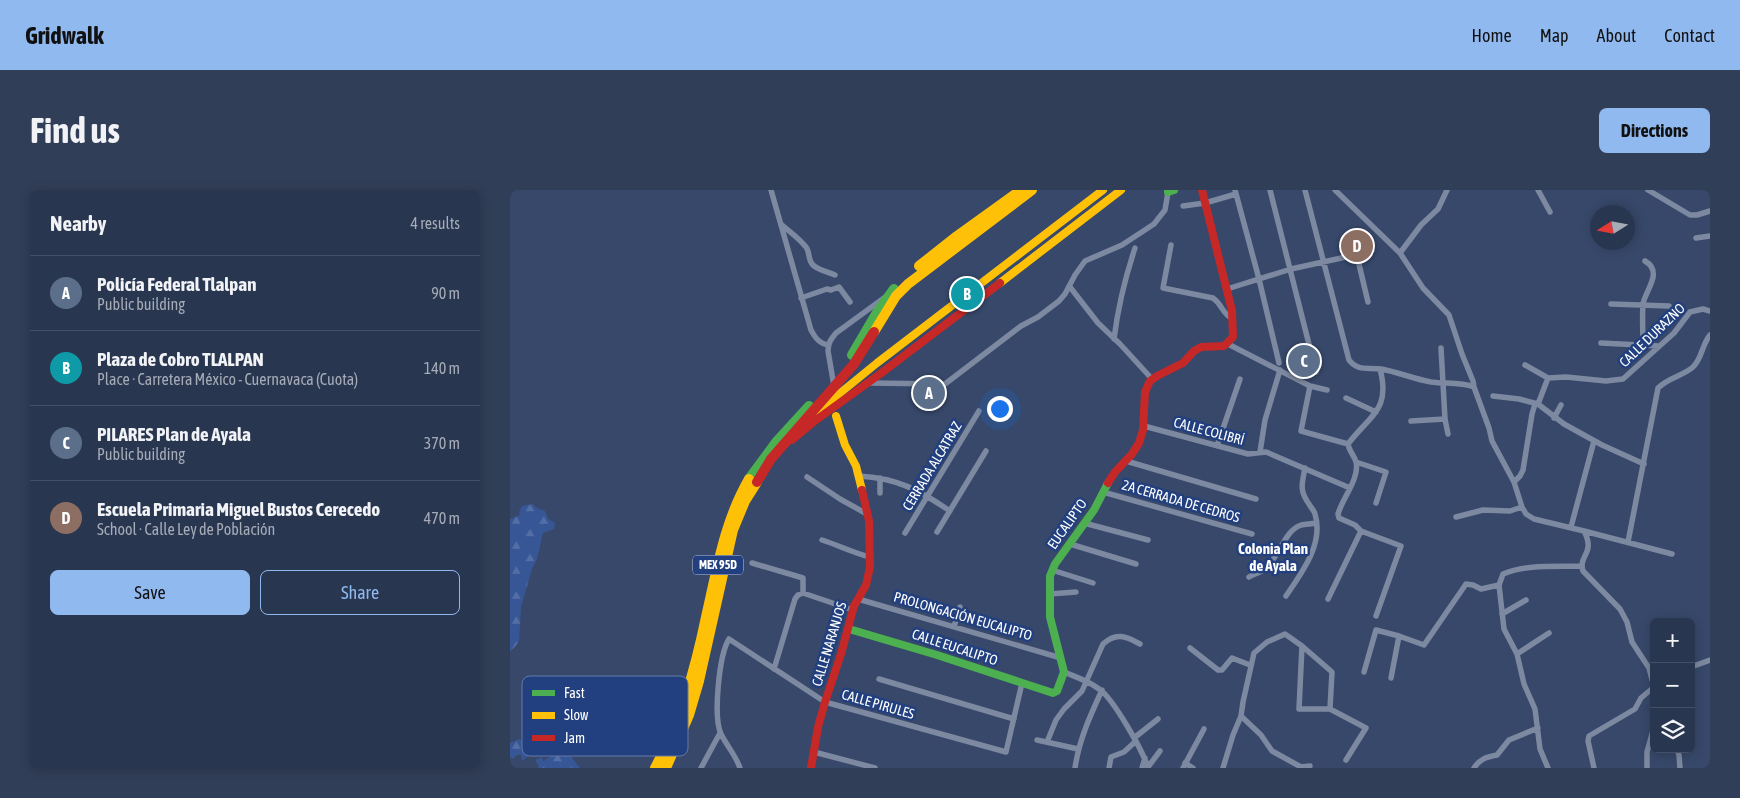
<!DOCTYPE html>
<html lang="en">
<head>
<meta charset="utf-8">
<style>
	body { margin:0; font-family:"Asap Condensed",sans-serif; background:#313e57; color:#f1f3f6 }
	.controls { position:absolute; right:15px; bottom:15px; display:grid; overflow:hidden; border-radius:8px; box-shadow:0 2px 12px #0003 }
	.controls button { width:45px; height:45px; display:grid; place-items:center; padding:0; border:0; border-bottom:1px solid #455067; background:#293650; color:#f1f3f6; font:25px sans-serif }
	.compass { position:absolute; left:1080px; top:15px; width:45px; height:45px; border-radius:50%; background:#293650; box-shadow:0 2px 12px #0003; rotate:259deg }
	.you { position:absolute; left:489px; top:218px; width:18px; height:18px; margin:-12px; border:4px solid #fff; border-radius:50%; background:#1a73e8; box-shadow:0 0 0 8px #1a73e833 }
	.badge { display:grid; place-items:center; width:32px; height:32px; border-radius:50%; background:#90b9f0; color:#fff; font-size:16px; font-weight:700 }
	.pin { position:absolute; translate:-50% -50%; border:2px solid #fff; box-shadow:0 1px 5px #0006 }
	.list { margin:0; padding:0; list-style:none }
	h2 { display:flex; justify-content:space-between; align-items:center; height:65px; margin:0; padding:0 20px; font-size:21px }
	h2 small { font-size:16px; font-weight:400; color:#a5abb7 }
	.list li { display:grid; grid-template-columns:32px 1fr auto; gap:15px; align-items:center; box-sizing:border-box; height:75px; padding:0 20px; border-top:1px solid #455067 }
	.list b { display:block; font-size:19px; white-space:nowrap }
	.list p { margin:0; font-size:16px; white-space:nowrap; color:#a5abb7 }
	.list em { font-size:16px; font-style:normal; color:#a5abb7 }
	.actions { display:flex; gap:10px; padding:15px 20px }
	.actions a { flex:1; padding:11px 0; border:1px solid #90b9f0; border-radius:8px; text-align:center; font-size:18px; color:#90b9f0 }
	.actions .main { background:#90b9f0; color:#111 }
	.icon { flex:none; width:28px; height:28px; fill:none; stroke:currentColor; stroke-width:2; stroke-linecap:round; stroke-linejoin:round }
	.map { position:relative; flex:none; width:1200px; height:578px; overflow:hidden; border-radius:8px }
	header { display:flex; align-items:center; gap:30px; box-sizing:border-box; height:70px; padding:0 25px; background:#90b9f0; color:#111 }
	header strong { font-size:24px }
	nav { display:flex; gap:28px; margin-inline-start:auto; font-size:18px }
	.intro { display:flex; align-items:center; justify-content:space-between; box-sizing:border-box; height:120px; padding:0 30px }
	h1 { margin:0; font-size:35px }
	.button { padding:12px 22px; border-radius:8px; background:#90b9f0; color:#111; font-size:18px; font-weight:700 }
	main { display:flex; gap:30px; padding:0 30px }
	aside { flex:1; background:#293650; border-radius:8px; box-shadow:0 2px 12px #0003 }
	.map>svg:first-child { display:block }
	.forest { fill:url(#forest-firs) }
	.lines { fill:none; stroke-linecap:round; stroke-linejoin:round }
	.street { stroke:#7d89a0; stroke-width:5.5 }
	.fast { stroke:#4caf50; stroke-width:8 }
	.slow { stroke:#ffc107; stroke-width:8 }
	.jam { stroke:#c62828; stroke-width:8 }
	.fast-bridge { stroke:#4caf50; stroke-width:10 }
	.slow-bridge { stroke:#ffc107; stroke-width:10 }
	.jam-bridge { stroke:#c62828; stroke-width:10 }
	.labels { text-anchor:middle; dominant-baseline:central; stroke-width:5; stroke-linejoin:round; paint-order:stroke }
	.shield { fill:#22407f; stroke:#bdc6d9; stroke-width:1 }
	.shield-label { font-size:12px; font-weight:bold; fill:#fff }
	.street-label { font-size:14px; fill:#fff; stroke:#22407f }
	.neighbourhood-label { font-size:15px; font-weight:bold; fill:#fff; stroke:#22407f }
	.key { fill:#22407f; stroke:#6479a5; stroke-width:1 }
	.key-label { font-size:14px; fill:#fff }
</style>
</head>
<body>
<header>
<strong>Gridwalk</strong>
<nav><a>Home</a><a>Map</a><a>About</a><a>Contact</a></nav>
</header>
<div class="intro"><h1>Find us</h1><a class="button">Directions</a></div>
<main>
<aside>
<h2>Nearby<small>4 results</small></h2>
<ul class="list">
<li><span class="badge" style="background:#5c6f8a">A</span><div><b>Policía Federal Tlalpan</b><p>Public building</p></div><em>90 m</em></li>
<li><span class="badge" style="background:#0f9aa8">B</span><div><b>Plaza de Cobro TLALPAN</b><p>Place · Carretera México - Cuernavaca (Cuota)</p></div><em>140 m</em></li>
<li><span class="badge" style="background:#5c6f8a">C</span><div><b>PILARES Plan de Ayala</b><p>Public building</p></div><em>370 m</em></li>
<li><span class="badge" style="background:#8d6e63">D</span><div><b>Escuela Primaria Miguel Bustos Cerecedo</b><p>School · Calle Ley de Población</p></div><em>470 m</em></li>
</ul>
<div class="actions"><a class="main">Save</a><a>Share</a></div>
</aside>
<div class="map">
<svg width="1200" height="578" viewBox="0 0 1200 578">
	<defs>
		<pattern id="forest-firs" width="22" height="20" patternUnits="userSpaceOnUse" patternTransform="scale(1.25)"><rect width="22" height="20" fill="#365695"/><path d="M5 1l3.5 6h-7zM16 11l3.5 6h-7z" fill="#546fa5"/></pattern>
	</defs>
	<rect width="100%" height="100%" fill="#37486a"/>
	<path class="forest" d="M23,314l2,3 10,4 3,8 7,4 -1,6 -11,4 -6,26 -5,10 -11,38 -2,35 -9,10v-133l10,-4 -1,-3 3,-6z
		M39,521l6,1 3,9 8,2 5,20 6,1 -7,3 2,11 8,10h-43l2,-2 -4,-6 7,-3 1,4 8,-5 3,-13 2,2 6,-1 3,2 -2,-11 -4,1 -7,-12 -10,4 5,8c-8,9 -15,18 -25,25l-1,-7 -6,2 -1,3 -4,-2v-14l9,-4 6,3 13,-9 -1,-12 3,-2v-4z"/>
	<g class="lines">
		<path class="street" d="M261,0l40,140c5,9 8,13 17,15
			M725,0l24,89 20,84
			M760,0l46,182
			M795,0l44,170c10,12 18,7 32,9 17,3 33,10 50,13 15,2 29,0 43,5l15,41 3,13 22,41 8,25 4,7 8,5 50,12c12,23 -6,24 -1,40l37,38 7,13 5,20 17,26 5,19
			M825,0l65,63 23,35 26,27 13,39 11,27 1,6
			M1028,0l12,22
			M1138,0l42,25h7l13,-4
			M673,16l22,-3 31,-9
			M272,35c8,7 17,13 24,22 4,5 2,14 7,18 5,5 15,7 22,10
			M1186,48l14,-2
			M661,55l-8,43 50,10c10,7 8,15 20,21
			M890,63l21,-28 17,-16 9,-19
			M560,97l28,36 22,21 32,35
			M717,99l64,-20 64,-14 2,1 11,46
			M291,108l26,-9 4,1 8,-3 11,15
			M1101,114l58,2
			M604,149c4,-32 11,-61 21,-91
			M1091,153l58,3
			M718,154l82,42 17,4
			M1133,155c0,-13 -1,-28 0,-41 2,-13 21,-32 2,-43
			M931,158l4,71 3,15
			M1015,175l23,13 18,-1 40,4 17,-2 51,-46 16,-21 13,-3 7,2
			M359,193l76,1 76,-58 17,-9 21,-16 6,-7 10,-19 10,-14 37,-16 32,-21 11,-14 3,-18
			M324,196l-6,-35c0,-8 3,-12 8,-18l48,-35
			M800,196l-9,45 47,13
			M983,206l26,3 19,5 26,20 38,21 42,19
			M836,208l30,14
			M1028,214l10,-26
			M1044,228l7,-13
			M901,231l34,-2
			M634,236l104,28 18,-2 84,36
			M707,256l23,-67
			M750,262l5,-32 15,-50
			M616,271l130,38
			M846,272l30,10 -10,31
			M349,286c38,2 60,14 91,35
			M297,287l33,22 27,15
			M370,288v15
			M1004,292l6,-6 3,-6 9,-56 3,-10
			M593,302l149,42
			M946,327l27,-7 27,1 12,-4
			M574,333l64,17
			M1061,337l23,-86
			M851,341l40,15 -25,70
			M1074,341l88,23
			M427,342l49,-81
			M395,343l74,-122
			M312,350c16,5 31,13 48,17
			M1118,352l30,-154c11,-11 25,-12 35,-21 9,-8 9,-23 17,-32
			M560,354l66,20
			M242,373l51,15v15
			M542,380l41,13
			M739,387c5,-3 13,-5 17,-9 13,-11 19,-38 35,-43 5,-1 10,-1 15,-2
			M293,403l50,17
			M539,404l27,-2
			M776,406c16,-24 38,-52 29,-82 -1,-4 -4,-6 -6,-10 -10,-14 -7,-20 -4,-36
			M348,409l203,59
			M818,409l33,-68 -6,-6 -16,-7 -1,-4c4,-15 22,-36 18,-52 -2,-7 -7,-11 -8,-18 22,-29 43,-34 32,-75
			M992,424l24,-14
			M444,437l6,-20
			M792,456l-3,63h31l36,19 -20,32
			M680,458l28,22h4l10,-12 18,7
			M1007,464l32,-21
			M1181,477l19,-7
			M264,479l21,-70 3,-4 5,-2
			M554,482c12,5 25,9 35,17 14,9 44,62 49,79
			M854,482l12,-42 23,6 25,9 42,-61 7,1 8,4 18,-4
			M881,488l8,-42
			M369,489l135,40
			M731,526l20,19 11,16 29,16 9,-1
			M624,548l24,-19
			M527,550l41,9
			M537,552l9,-22 8,-11 18,-18 21,-47c13,-12 23,-8 37,0
			M1167,559l2,6 1,13
			M304,562l61,16
			M675,573l8,5
			M638,577l12,-16
			M191,578l19,-35
			M230,578c-4,-12 -13,-22 -19,-34 -8,-17 -2,-79 8,-95l96,63 181,50 16,-69
			M565,578c4,-28 15,-52 27,-78
			M599,578l2,-11 13,-5 12,-11
			M632,578l3,-10
			M673,578l21,-39
			M713,578l10,-33 8,-19 2,-14 11,-49 13,-11 18,-8 17,12 30,26 -2,37
			M964,578c6,-9 12,-11 23,-13l12,-15 29,-12
			M1038,578l-8,-19 -5,-40 -11,-25 -7,-30 -13,-25 -5,-44 4,-11c24,-10 53,-7 79,-8
			M1084,578l-6,-27 1,-5 46,-27 6,-11 13,-11
			M1137,578v-16l7,-25"/>
		<path class="fast" d="M658,0v2l6,-2
			M339,439l88,26 116,38 4,-2 7,-19 -14,-55v-41l5,-12 39,-54 14,-27"/>
		<path class="slow" d="M490,93l121,-93
			M308,221l59,-48 226,-173
			M326,226l9,29 11,21 6,24"/>
		<path class="jam" d="M282,250l24,-20 64,-46 120,-91
			M598,293l7,-11 17,-18 7,-11 4,-13 2,-38 5,-11 7,-5 26,-13 11,-12 7,-4 23,-1 9,-9 -1,-26 -30,-121
			M301,578l7,-41 7,-25 16,-48 13,-48 12,-21 4,-18 -1,-46 -7,-31"/>
		<path class="fast-bridge" d="M342,165l24,-41 18,-25
			M239,289l28,-38 32,-35"/>
		<path class="slow-bridge" d="M409,76l38,-30 64,-46
			M364,142l22,-36 12,-12 124,-94
			M145,578c26,-48 40,-98 51,-151 11,-47 18,-95 43,-138
			M156,578l23,-53 10,-34 34,-151 12,-29 12,-19"/>
		<path class="jam-bridge" d="M247,292l14,-23 83,-95 20,-32"/>
	</g>
	<g class="labels">
		<rect class="shield" x="183" y="365.5" width="50" height="19" rx="4"/>
		<g class="shield-label">
			<text x="208" y="375">MEX 95D</text>
		</g>
		<g class="street-label">
			<text transform="translate(1142 145) rotate(-44)">CALLE DURAZNO</text>
			<text transform="translate(699 241) rotate(15)">CALLE COLIBRÍ</text>
			<text transform="translate(422 276) rotate(-59)">CERRADA ALCATRAZ</text>
			<text transform="translate(671 311) rotate(16)">2A CERRADA DE CEDROS</text>
			<text transform="translate(557 334) rotate(-55)">EUCALIPTO</text>
			<text transform="translate(453 426) rotate(16)">PROLONGACIÓN EUCALIPTO</text>
			<text transform="translate(319 454) rotate(-73)">CALLE NARANJOS</text>
			<text transform="translate(445 457) rotate(18)">CALLE EUCALIPTO</text>
			<text transform="translate(368 514) rotate(16)">CALLE PIRULES</text>
		</g>
		<g class="neighbourhood-label">
			<text x="763" y="358">Colonia Plan<tspan x="763" dy="17">de Ayala</tspan></text>
		</g>
	</g>
	<rect x="12" y="486" width="166" height="80" rx="8" class="key"/>
	<rect x="22" y="500" width="23" height="6" fill="#4caf50"/>
	<rect x="22" y="522" width="23" height="7" fill="#ffc107"/>
	<rect x="22" y="545" width="23" height="6" fill="#c62828"/>
	<g class="key-label">
		<text x="54" y="508">Fast</text>
		<text x="54" y="530">Slow</text>
		<text x="54" y="553">Jam</text>
	</g>
</svg>
<div class="controls">
<button>+</button>
<button>−</button>
<button><svg class="icon" aria-label="layers" viewBox="0 0 24 24"><path d="M12 4l9 5-9 5-9-5zM3 14l9 5 9-5"/></svg></button>
</div>
<svg class="compass" viewBox="-18 -18 36 36"><path d="M0-13l5 13h-10z" fill="#e53935"/><path d="M0 13l5-13h-10z" fill="#a5abb7"/></svg>
<div class="you"></div>
<div class="pin badge" style="left:419px;top:203px;background:#5c6f8a">A</div>
<div class="pin badge" style="left:457px;top:104px;background:#0f9aa8">B</div>
<div class="pin badge" style="left:794px;top:171px;background:#5c6f8a">C</div>
<div class="pin badge" style="left:847px;top:56px;background:#8d6e63">D</div>
</div>
</main>
</body>
</html>
